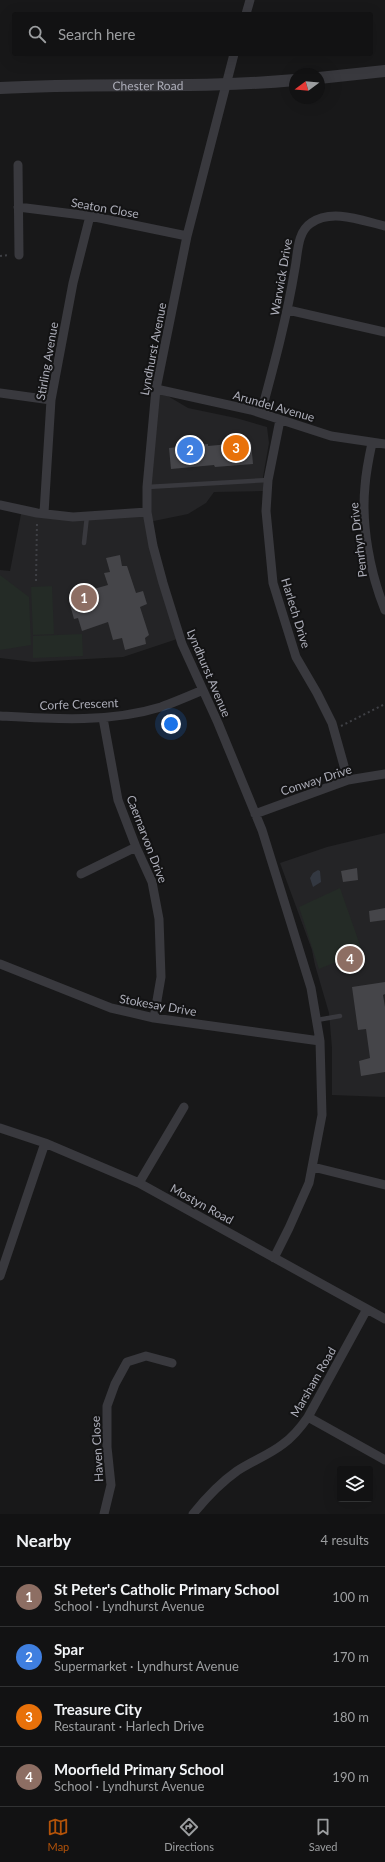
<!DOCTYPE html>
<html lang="en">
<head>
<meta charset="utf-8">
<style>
	body { margin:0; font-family:Lato,sans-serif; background:#1b1b1c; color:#f1f3f6 }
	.controls { position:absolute; right:12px; bottom:12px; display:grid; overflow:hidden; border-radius:4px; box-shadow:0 4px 16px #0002 }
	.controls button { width:36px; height:36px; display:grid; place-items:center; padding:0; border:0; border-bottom:1px solid #313233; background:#121213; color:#f1f3f6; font:20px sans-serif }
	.compass { position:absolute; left:289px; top:68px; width:36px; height:36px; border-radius:50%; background:#121213; box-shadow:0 4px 16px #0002; rotate:254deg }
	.you { position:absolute; left:171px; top:724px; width:14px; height:14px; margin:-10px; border:3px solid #fff; border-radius:50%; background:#1a73e8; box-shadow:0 0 0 6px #1a73e833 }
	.badge { display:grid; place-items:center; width:26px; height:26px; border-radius:50%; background:#b45309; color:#fff; font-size:13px; font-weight:700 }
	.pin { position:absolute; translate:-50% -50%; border:2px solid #fff; box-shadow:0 1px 4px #0006 }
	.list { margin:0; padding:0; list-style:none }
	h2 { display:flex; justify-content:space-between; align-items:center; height:52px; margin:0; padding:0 16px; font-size:17px }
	h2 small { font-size:13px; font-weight:400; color:#9c9ea0 }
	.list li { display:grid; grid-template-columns:26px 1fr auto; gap:12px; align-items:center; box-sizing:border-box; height:60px; padding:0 16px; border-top:1px solid #313233 }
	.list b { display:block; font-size:15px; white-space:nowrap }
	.list p { margin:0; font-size:13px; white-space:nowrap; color:#9c9ea0 }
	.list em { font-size:13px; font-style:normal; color:#9c9ea0 }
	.icon { flex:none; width:22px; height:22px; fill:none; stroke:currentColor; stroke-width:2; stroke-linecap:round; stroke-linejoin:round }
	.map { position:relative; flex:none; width:385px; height:1514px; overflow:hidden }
	.search { position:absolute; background:#121213; box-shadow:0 4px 16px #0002; left:12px; right:12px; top:12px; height:44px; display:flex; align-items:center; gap:10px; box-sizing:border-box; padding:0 14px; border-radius:4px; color:#9c9ea0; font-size:15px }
	.sheet { height:292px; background:#121213 }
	nav { display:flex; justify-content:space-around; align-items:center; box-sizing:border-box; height:56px; border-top:1px solid #313233; background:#121213; font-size:11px; color:#9c9ea0 }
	nav a { display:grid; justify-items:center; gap:2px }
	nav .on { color:#b45309 }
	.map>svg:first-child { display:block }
	.built { fill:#242426 }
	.green { fill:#242b26 }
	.water { fill:#333841 }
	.building { fill:#454549 }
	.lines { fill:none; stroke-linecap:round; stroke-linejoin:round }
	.path { stroke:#3f4045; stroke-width:2; stroke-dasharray:2 3; stroke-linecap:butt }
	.service { stroke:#39393e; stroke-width:4.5 }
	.minor { stroke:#39393e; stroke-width:9 }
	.tertiary { stroke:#39393e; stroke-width:12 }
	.labels { text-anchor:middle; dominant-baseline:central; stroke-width:4; stroke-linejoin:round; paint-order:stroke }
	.street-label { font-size:12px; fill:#acadb8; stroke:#131314 }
</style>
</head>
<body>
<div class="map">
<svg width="385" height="1514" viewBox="0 0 385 1514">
	<rect width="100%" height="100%" fill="#181819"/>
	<path class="built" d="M156,389l32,19 48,10 31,9 2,16 -6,34v14l-49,1 -8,11 -18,11 -39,8 31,116 -57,19 -90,5 -33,-4v-88l10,1 12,-62 51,8 74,-5z
		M385,833v264l-53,-2v-47l-3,-35 -14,-48 -3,-15 -32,-87 47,-16z"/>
	<path class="green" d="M0,575l29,22 2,48 -31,5z
		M52,586l2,48 -21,1 -2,-48z
		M82,634l1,22 -50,2v-22z
		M340,888l22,63 -43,18 -20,-62z"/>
	<path class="water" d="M318,870l2,1 1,11 -8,5 -3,-9 3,-5z"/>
	<path class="building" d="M251,442l2,22 -38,3 -1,-2 -43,4 -2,-21 39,-4v2z
		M120,555l2,11h5l9,27 7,-2 4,13 -7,3 9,28 -4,3 1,6 -21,6 -3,-12 -9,2 -5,-18 -26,9 -4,-13 -4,1 -5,-18 15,-4 -1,-5 25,-7 -4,-12 6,-1 -4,-14z
		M357,868l1,12 -15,2 -2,-11z
		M385,908v12l-15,2 -1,-11z
		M385,982v12l-2,1 2,12v65l-24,4 -2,-15 11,-3 -4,-29 -8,1 -6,-43z"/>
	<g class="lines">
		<path class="path" d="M0,256l10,-1
			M36,581l1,-59
			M341,726l44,-22"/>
		<path class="service" d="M147,487l121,-7
			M84,543l3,-27
			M317,1020l23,-4"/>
		<path class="minor" d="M246,14l4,-14
			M234,54l-47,182 -31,153 -9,98v25l6,34 10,37 19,61 36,79 44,107 49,158 9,53 2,74 -13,68 -20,45 -15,30
			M18,165l1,90
			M18,207l72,9 97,20
			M288,310l97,22
			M156,389l95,21 80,26 54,8
			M0,393l51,7
			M261,413c13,-48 26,-96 34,-145 3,-15 2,-36 16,-45 21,-15 52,-2 74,3
			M280,420l-12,60 -2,31 7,72 23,74 21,36 15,30 16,57
			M372,443c-3,14 -6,28 -7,43 -4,39 5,87 20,124
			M0,505l37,8 36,4 74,-5
			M44,513l7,-113 22,-117 17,-67
			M0,716c53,3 109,7 161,-9 14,-5 28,-11 42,-17
			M103,718l15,82 18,47 16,35 7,37 2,58 -7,41
			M255,814l93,-34 37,-6
			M81,874l55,-27
			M0,964l111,44 43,10 166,23
			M0,1128l45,15 94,40 246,136
			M313,1167l72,18
			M139,1183l45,-76
			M0,1276l45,-133
			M308,1417l77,43
			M104,1514l7,-29 -4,-38v-41l8,-22 12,-22 19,-6 26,7
			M193,1514c13,-16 27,-31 44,-43 15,-10 32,-16 46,-27 10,-7 18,-17 25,-27l59,-108"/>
		<g class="tertiary">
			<path d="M319,78l66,-7"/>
			<path id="s1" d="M0,88c98,-6 197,1 295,-8"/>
		</g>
	</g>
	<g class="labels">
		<g class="street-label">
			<text stroke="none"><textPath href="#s1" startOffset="148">Chester Road</textPath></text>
			<text transform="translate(105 208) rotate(10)">Seaton Close</text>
			<text transform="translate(281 277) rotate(-80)">Warwick Drive</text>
			<text transform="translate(153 349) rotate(-79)">Lyndhurst Avenue</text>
			<text transform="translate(47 361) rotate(-80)">Stirling Avenue</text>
			<text transform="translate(274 406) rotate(16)">Arundel Avenue</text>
			<text transform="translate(358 540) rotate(-97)">Penrhyn Drive</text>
			<text transform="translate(296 613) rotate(73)">Harlech Drive</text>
			<text transform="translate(209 673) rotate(67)">Lyndhurst Avenue</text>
			<text transform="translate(79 704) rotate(-2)">Corfe Crescent</text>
			<text transform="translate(316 780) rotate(-18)">Conway Drive</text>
			<text transform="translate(147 839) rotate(69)">Caernarvon Drive</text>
			<text transform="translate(158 1005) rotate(10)">Stokesay Drive</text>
			<text transform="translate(202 1204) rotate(29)">Mostyn Road</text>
			<text transform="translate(313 1382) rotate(-60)">Marsham Road</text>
			<text transform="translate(97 1449) rotate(-93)">Haven Close</text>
		</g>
	</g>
</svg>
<div class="controls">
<button><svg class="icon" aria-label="layers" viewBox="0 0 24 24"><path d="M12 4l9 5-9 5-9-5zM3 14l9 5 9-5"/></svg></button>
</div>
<svg class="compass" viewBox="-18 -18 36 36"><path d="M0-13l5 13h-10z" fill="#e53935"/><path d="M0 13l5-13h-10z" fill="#9c9ea0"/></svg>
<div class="you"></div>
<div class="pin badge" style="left:84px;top:598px;background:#8d6e63">1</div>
<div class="pin badge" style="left:190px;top:450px;background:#3f7fe0">2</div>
<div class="pin badge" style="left:236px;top:448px;background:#e8710a">3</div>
<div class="pin badge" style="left:350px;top:959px;background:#8d6e63">4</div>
<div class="search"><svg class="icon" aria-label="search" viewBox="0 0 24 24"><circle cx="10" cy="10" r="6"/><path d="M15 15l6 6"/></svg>Search here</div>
</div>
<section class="sheet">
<h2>Nearby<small>4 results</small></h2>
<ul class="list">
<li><span class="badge" style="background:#8d6e63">1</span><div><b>St Peter's Catholic Primary School</b><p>School · Lyndhurst Avenue</p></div><em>100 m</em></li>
<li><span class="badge" style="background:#3f7fe0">2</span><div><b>Spar</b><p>Supermarket · Lyndhurst Avenue</p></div><em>170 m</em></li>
<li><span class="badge" style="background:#e8710a">3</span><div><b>Treasure City</b><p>Restaurant · Harlech Drive</p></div><em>180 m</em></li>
<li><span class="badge" style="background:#8d6e63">4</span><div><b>Moorfield Primary School</b><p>School · Lyndhurst Avenue</p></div><em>190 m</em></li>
</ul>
</section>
<nav>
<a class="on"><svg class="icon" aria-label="map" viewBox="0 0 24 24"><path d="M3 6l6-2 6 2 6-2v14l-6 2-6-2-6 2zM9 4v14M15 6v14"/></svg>Map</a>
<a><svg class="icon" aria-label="directions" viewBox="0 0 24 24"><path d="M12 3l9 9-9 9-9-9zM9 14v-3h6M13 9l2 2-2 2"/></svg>Directions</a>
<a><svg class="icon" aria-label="saved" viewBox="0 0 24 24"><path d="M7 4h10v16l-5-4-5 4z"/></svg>Saved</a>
</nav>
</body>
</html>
